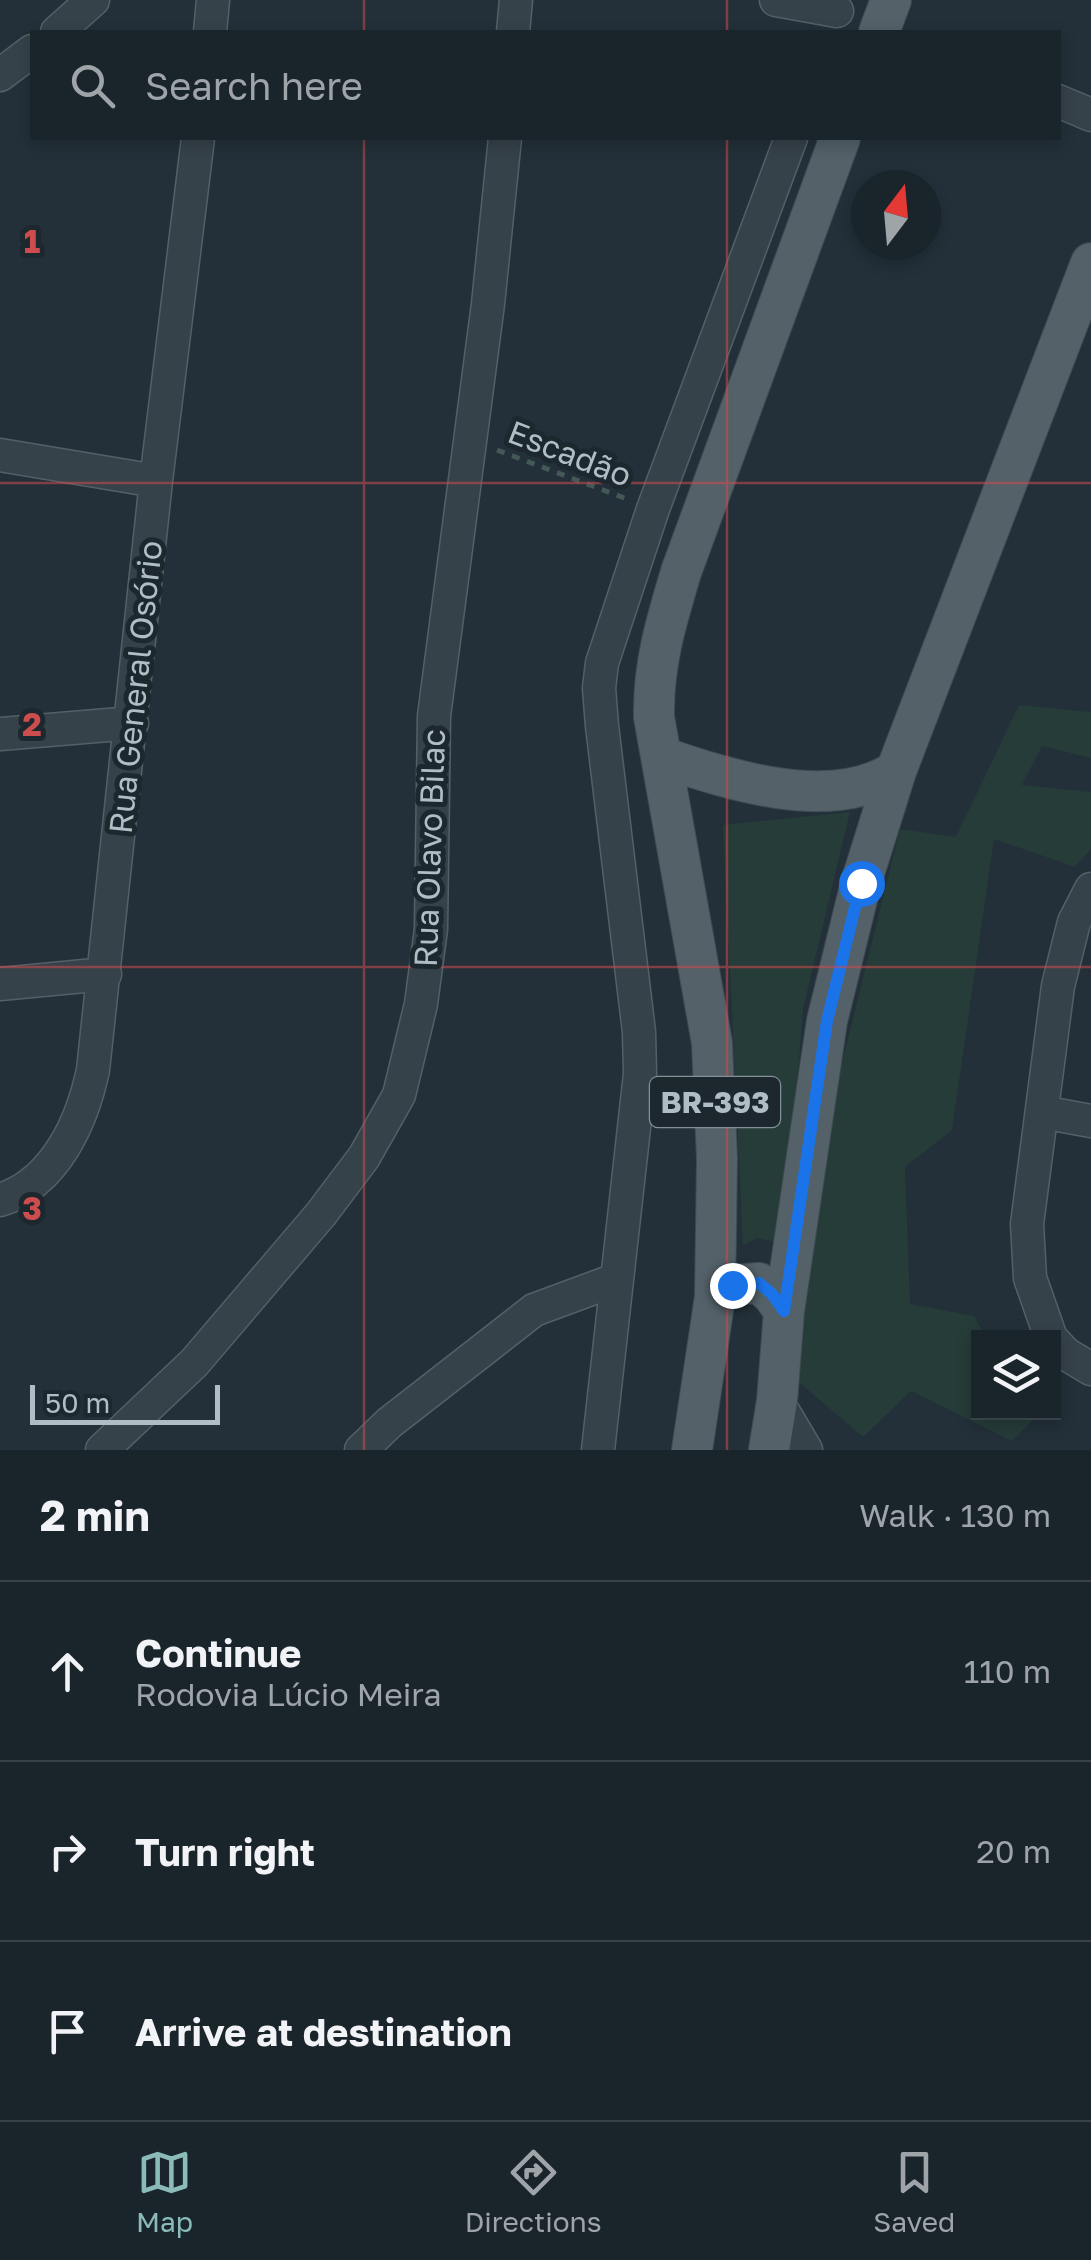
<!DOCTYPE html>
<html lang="en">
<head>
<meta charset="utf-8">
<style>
	body { margin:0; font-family:"Golos Text",sans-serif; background:#273037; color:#f1f3f6 }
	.controls { position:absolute; right:30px; bottom:30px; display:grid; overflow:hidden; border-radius:0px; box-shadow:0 5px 15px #0003 }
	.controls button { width:90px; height:90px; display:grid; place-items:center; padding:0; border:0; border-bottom:2px solid #384147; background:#1a242b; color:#f1f3f6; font:50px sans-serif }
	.compass { position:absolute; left:851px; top:170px; width:90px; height:90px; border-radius:50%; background:#1a242b; box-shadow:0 5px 15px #0003; rotate:16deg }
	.scale { position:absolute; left:30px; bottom:25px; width:190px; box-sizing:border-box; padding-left:10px; border:5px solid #b1bdc5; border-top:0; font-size:28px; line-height:35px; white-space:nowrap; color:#b1bdc5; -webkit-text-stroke:8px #1c272e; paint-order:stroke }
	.stop { position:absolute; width:30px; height:30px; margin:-22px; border:8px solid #1a73e8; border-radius:50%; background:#fff }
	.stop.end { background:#1a73e8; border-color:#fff; box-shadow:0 2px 10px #0008 }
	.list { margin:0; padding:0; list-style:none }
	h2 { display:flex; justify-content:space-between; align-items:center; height:130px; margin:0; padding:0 40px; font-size:42px }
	h2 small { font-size:32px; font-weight:400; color:#9fa4a9 }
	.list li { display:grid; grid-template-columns:65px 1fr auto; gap:30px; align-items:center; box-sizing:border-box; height:180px; padding:0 40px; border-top:2px solid #384147 }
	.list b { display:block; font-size:38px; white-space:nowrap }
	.list p { margin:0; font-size:32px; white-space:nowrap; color:#9fa4a9 }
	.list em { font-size:32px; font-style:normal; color:#9fa4a9 }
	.icon { flex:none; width:55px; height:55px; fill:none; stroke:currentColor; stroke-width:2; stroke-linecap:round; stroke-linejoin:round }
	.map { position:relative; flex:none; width:1091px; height:1450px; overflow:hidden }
	.search { position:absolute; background:#1a242b; box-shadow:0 5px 15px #0003; left:30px; right:30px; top:30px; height:110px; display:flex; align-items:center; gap:25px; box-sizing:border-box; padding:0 35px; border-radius:0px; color:#9fa4a9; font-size:38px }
	.sheet { height:670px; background:#1a242b }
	nav { display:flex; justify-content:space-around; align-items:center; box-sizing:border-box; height:140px; border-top:2px solid #384147; background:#1a242b; font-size:28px; color:#9fa4a9 }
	nav a { display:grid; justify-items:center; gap:5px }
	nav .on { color:#8bbbb9 }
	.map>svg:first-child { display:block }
	.green { fill:#263c39 }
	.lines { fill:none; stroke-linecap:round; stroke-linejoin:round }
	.minor-casing { stroke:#546067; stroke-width:35 }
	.major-casing { stroke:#3f4b52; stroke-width:42 }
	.path { stroke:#445857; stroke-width:5; stroke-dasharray:8 8; stroke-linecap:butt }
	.minor { stroke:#364249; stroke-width:32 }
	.major { stroke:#546169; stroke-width:40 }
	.route { stroke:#1a73e8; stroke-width:12 }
	.grid { fill:none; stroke:#cd4d4f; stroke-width:2.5; stroke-opacity:0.55 }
	.labels { text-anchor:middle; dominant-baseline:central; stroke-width:10; stroke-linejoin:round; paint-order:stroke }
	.shield { fill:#1c272e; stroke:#849098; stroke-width:2.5 }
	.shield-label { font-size:30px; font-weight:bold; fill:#b1bdc5 }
	.street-label { font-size:32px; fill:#b1bdc5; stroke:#1c272e }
	.grid-label { font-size:32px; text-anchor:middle; font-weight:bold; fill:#cd4d4f; stroke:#1c272e; stroke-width:10; stroke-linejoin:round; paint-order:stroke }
</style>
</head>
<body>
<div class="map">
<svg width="1091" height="1450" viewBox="0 0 1091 1450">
	<rect width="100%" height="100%" fill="#233039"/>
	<path class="green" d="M1019,705l72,7v46l-49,-12 -20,39 69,7v57l-16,18 -81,-28 -42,291 -47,37 5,137 64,12 12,21 -8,1v74l49,1 5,8 -20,20 -101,-50 -48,46 -69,-59 20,-202 86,-347 56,8z
		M850,812l-47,197 -18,235 -28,-6 -14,7 -20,-420z"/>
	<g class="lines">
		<g class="minor-casing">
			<path id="minor" d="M776,0l61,11
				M57,32l36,-32
				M210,32l3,-32
				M513,32l3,-32
				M0,75l32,-24
				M1058,101l33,14
				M0,455l156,26
				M0,734l132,-11
				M0,984l105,-10
				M1042,1112l49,9
				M0,1200c55,-17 82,-78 93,-130l63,-589 42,-343
				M1051,1338l-21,-60 -3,-54 31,-238 16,-64 17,-33
				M1054,1341l12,13 25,15
				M777,1401l29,49
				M102,1450l92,-87 127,-149 43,-57 35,-62 22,-91 10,-75 3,-213 54,-412 17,-166
				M361,1450l28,-27 145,-113 81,-30
				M598,1450l42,-376 -1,-42 -37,-306 -3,-38 3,-25 51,-154 138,-371"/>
		</g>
		<g class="major-casing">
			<path id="major" d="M879,32l12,-32
				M662,757c67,23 169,56 234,14
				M715,1297l17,-12 27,-2 13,11 12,17
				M692,1450l23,-153 2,-138 -5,-116 -58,-326c-1,-52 12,-95 27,-145l159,-434
				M769,1450l8,-49 7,-90 43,-290 34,-138 35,-112 195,-508"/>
		</g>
		<path class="path" d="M497,450l130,49"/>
		<use href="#minor" class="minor"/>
		<use href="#major" class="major"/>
	</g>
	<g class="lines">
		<path class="route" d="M732,1285l27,-2 13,11 12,17 43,-290 34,-138"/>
	</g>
	<path class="grid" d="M364,0v32M727,0v32M364,138v1312M727,138v1312M0,483h1091M0,967h1091"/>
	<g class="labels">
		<rect class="shield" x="650" y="1077" width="130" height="50" rx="8"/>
		<g class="shield-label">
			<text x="715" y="1102">BR-393</text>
		</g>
		<g class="street-label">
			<text transform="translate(570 453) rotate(21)">Escadão</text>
			<text transform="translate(135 687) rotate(-84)">Rua General Osório</text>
			<text transform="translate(429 848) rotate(-88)">Rua Olavo Bilac</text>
		</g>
	</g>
	<g class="grid-label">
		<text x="32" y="253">1</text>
		<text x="32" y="736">2</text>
		<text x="32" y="1220">3</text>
	</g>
</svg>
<div class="controls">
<button><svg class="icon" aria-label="layers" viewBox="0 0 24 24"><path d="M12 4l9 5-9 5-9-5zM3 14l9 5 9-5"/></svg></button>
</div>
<svg class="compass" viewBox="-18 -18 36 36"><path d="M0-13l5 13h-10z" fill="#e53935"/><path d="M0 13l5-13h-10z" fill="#9fa4a9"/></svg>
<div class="scale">50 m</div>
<div class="stop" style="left:861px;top:883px"></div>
<div class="stop end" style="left:732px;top:1285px"></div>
<div class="search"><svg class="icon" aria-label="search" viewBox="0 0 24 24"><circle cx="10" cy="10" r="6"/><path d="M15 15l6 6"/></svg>Search here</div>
</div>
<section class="sheet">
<h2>2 min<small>Walk · 130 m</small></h2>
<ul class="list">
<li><svg class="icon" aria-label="ahead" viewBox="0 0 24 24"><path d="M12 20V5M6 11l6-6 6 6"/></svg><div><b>Continue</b><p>Rodovia Lúcio Meira</p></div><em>110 m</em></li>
<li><svg class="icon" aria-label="right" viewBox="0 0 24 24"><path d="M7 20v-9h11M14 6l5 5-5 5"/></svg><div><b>Turn right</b></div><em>20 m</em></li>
<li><svg class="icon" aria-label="arrive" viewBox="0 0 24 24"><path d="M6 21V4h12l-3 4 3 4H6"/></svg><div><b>Arrive at destination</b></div></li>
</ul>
</section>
<nav>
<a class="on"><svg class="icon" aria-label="map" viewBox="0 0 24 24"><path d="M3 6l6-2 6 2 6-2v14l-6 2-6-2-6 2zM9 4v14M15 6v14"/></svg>Map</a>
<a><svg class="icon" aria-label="directions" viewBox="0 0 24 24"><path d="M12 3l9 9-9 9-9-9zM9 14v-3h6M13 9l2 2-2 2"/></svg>Directions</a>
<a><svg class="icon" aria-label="saved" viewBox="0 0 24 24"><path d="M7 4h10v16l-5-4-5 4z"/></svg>Saved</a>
</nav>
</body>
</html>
